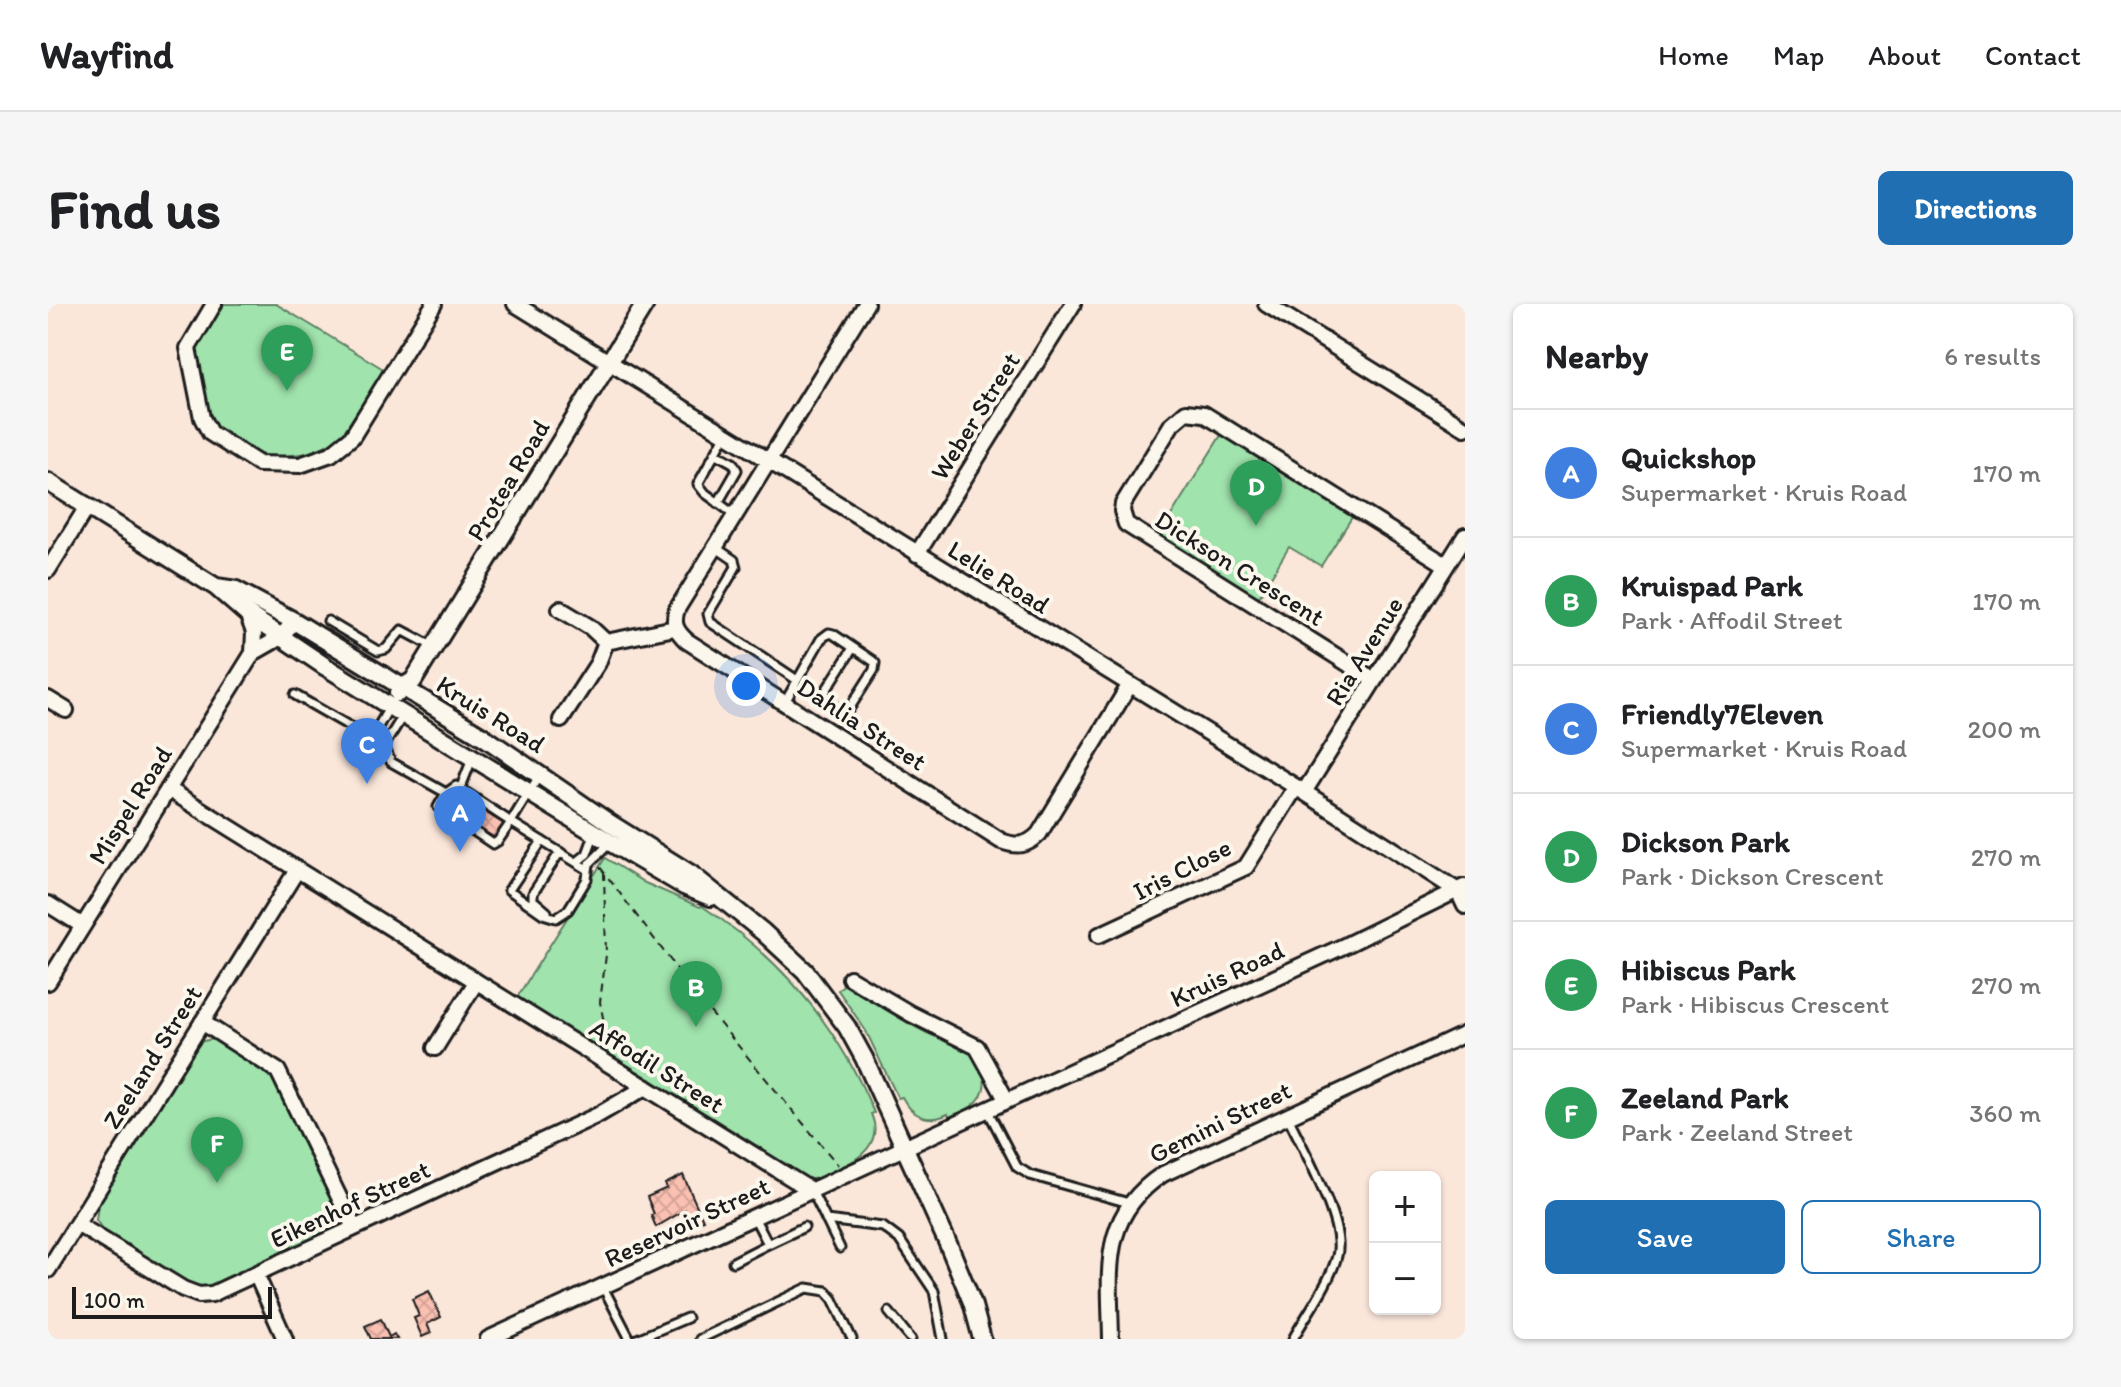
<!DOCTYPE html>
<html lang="en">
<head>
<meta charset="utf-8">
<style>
	body { margin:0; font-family:Itim,sans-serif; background:#f6f6f6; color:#202124 }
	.controls { position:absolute; right:24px; bottom:24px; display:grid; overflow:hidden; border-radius:12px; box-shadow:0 2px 6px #0004 }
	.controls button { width:72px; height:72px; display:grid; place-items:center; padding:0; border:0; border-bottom:2px solid #e0e0e0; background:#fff; color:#202124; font:40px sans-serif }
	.scale { position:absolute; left:24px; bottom:20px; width:200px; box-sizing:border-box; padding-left:8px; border:4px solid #1c1c1c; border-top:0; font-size:22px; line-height:28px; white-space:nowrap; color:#1c1c1c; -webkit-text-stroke:6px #fbf7ec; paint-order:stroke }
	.you { position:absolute; left:698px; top:382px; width:28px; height:28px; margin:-20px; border:6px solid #fff; border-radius:50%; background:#1a73e8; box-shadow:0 0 0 12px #1a73e833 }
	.badge { display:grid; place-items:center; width:52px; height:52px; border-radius:50%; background:#1f6fb2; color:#fff; font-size:26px; font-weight:700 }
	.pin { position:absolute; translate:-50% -66px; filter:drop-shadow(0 2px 4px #0008) }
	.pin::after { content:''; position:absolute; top:42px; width:28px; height:24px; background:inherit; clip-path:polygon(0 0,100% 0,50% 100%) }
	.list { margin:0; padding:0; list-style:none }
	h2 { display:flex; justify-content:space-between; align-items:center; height:104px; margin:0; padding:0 32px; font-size:34px }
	h2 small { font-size:26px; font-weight:400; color:#757577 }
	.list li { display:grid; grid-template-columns:52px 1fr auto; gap:24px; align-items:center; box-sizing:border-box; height:128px; padding:0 32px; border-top:2px solid #e0e0e0 }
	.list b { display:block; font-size:30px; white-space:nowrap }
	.list p { margin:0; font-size:26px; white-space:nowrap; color:#757577 }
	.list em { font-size:26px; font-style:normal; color:#757577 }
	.actions { display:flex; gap:16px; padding:24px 32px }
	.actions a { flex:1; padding:18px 0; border:2px solid #1f6fb2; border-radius:12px; text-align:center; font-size:28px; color:#1f6fb2 }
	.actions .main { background:#1f6fb2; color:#fff }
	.map { position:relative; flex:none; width:1417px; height:1035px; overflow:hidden; border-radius:12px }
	header { display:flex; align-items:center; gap:48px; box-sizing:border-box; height:112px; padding:0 40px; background:#fff; border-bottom:2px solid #e0e0e0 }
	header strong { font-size:38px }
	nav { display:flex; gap:44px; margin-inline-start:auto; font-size:28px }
	.intro { display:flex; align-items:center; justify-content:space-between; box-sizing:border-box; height:192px; padding:0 48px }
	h1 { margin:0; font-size:56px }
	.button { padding:20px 36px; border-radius:12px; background:#1f6fb2; color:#fff; font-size:28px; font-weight:700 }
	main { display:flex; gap:48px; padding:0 48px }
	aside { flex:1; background:#fff; border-radius:12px; box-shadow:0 2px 6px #0004 }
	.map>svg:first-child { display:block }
	.green { fill:#a0e3ad; stroke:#5e8064; stroke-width:2 }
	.building { fill:url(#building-cross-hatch); stroke:#1c1c1c; stroke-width:2 }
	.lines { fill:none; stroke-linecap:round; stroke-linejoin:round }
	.service-casing { stroke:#1c1c1c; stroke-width:13 }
	.minor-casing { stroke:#1c1c1c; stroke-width:20 }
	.tertiary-casing { stroke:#1c1c1c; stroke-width:22 }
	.path { stroke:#1c1c1c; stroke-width:2; stroke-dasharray:8 6; stroke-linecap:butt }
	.service { stroke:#fbf7ec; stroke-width:7 }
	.minor { stroke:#fbf7ec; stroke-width:14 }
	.tertiary { stroke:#fbf7ec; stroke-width:16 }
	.labels { text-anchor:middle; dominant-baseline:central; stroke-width:8; stroke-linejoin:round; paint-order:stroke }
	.street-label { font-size:26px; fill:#1c1c1c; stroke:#fbf7ec }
</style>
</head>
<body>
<header>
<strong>Wayfind</strong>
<nav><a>Home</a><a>Map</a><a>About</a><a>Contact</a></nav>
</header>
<div class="intro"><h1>Find us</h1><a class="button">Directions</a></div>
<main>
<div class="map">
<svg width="1417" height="1035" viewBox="0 0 1417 1035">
	<defs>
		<pattern id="building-cross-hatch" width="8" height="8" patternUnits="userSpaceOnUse" patternTransform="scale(2)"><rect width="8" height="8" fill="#fac0b1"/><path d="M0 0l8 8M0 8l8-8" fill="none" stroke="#d6a498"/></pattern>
	</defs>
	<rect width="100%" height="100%" fill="#fbe6da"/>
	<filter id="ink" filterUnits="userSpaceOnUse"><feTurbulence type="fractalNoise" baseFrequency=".0125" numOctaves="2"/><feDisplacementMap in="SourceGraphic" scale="16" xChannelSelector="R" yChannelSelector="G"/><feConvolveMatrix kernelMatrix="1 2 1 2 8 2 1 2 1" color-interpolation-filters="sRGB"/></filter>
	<g filter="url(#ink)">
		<path class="green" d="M176,0h52l109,66 -46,69 -29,14 -37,4 -18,-4 -36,-22 -9,-12 -15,-67z
			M1175,128l131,82 -33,52 -32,-19 -32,53 -100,-62z
			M557,554l40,25 55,24 2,-1c79,52 136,119 172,207l-3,1c13,29 -12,46 -35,56 -10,5 -19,10 -30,9l-290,-180z
			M796,680c27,16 53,34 81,48 11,6 24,7 35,13 22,13 36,43 12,61 -7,5 -15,8 -23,11l-1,-3c-20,10 -36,2 -46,-17l-4,1 -32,-67 -28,-41z
			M166,735l60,40 61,128c3,12 -1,21 -12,27l-111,51 -13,2 -12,-4 -82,-50 -9,-13 2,-15 98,-158 7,-6z"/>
		<path class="building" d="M407,489l49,31 -9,14 -49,-30z
			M635,871l20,45 -11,5 -7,-15 -29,17 -5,-12 3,-1 -7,-17 20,-9 -2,-4z
			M381,987l12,26 -14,7 4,9 -9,4 -8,-19 5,-2 -7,-17z
			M333,1015l8,18 5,-3 3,5h-26l-6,-13z"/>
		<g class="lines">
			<g class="service-casing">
				<path id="service" d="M678,130l-28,50 7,9 30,22
					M667,149l18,10 4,7 -19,33
					M667,243l19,13 2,7 -28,47 2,8 87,58
					M280,317l50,30 8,-2 16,-19 30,16
					M247,391l89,51 7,16 55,31
					M737,398l36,-63 8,-6 4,1 40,27 2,2 -1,7 -25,39c-10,3 -23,-6 -24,-17l28,-44
					M323,435l19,-33
					M336,442l20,-32
					M491,472l-28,46 -55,-36 -10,7 -8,14 55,37 5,-3 13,-19 76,47
					M413,483l11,-28
					M494,537l-33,49 34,24 13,4 12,-8 19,-31 2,-15 20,-20
					M529,558l10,-8 7,-19
					M499,608l-14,-12v-7l27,-41
					M940,807l29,56 13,8 99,28
					M1239,811c15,32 59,109 50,141 -8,29 -30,57 -44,83
					M764,887l28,57
					M706,913l14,27 36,-17
					M778,916l57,7 16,12 35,52 9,48
					M685,958l35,-18
					M555,983l27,52
					M841,1008l22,27
					M589,1035l50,-21
					M652,1035l107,-51 19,3 7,8 19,40"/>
			</g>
			<g class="minor-casing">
				<path id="minor" d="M166,0l-26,44 14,70 8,15 49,31 41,1 31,-11 21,-17 82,-133
					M467,0l781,483 162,104
					M818,0l-189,305c-5,15 -1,22 10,32l314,200c16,6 26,5 38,-7l90,-148
					M1218,0l199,124
					M869,250l156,-250
					M0,266l39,-63
					M512,305l30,18 16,15
					M199,310l7,18 -1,21
					M558,338l69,-14
					M1326,376l-248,-156 -4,-13 1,-7 49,-80 14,-12 18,2 242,151
					M0,395l18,11
					M513,416l37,-57 8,-21
					M120,485l644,402
					M1256,488l161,-256
					M1410,587l7,15
					M0,600l35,22
					M1051,631l147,-68 50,-80
					M802,674l61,36 66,33 30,54
					M0,678l205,-329 28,-16 13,-16
					M154,718l76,49 76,157
					M387,744l41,-66
					M29,920l106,65 16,6 13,-1 386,-179 48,-28
					M0,966l249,-400
					M208,970l29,65
					M440,1035l858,-394 118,-58
					M1063,1035c-1,-67 -12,-123 52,-165l302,-140"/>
			</g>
			<g class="tertiary-casing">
				<path id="tertiary" d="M0,178l168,105 31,27 79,53 285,176 73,43 27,11
					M168,283l20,3 58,31 190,116 127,87 80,50 72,58 42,39 42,56 17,31 85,188 23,56 10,37
					M350,389l4,-6 11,-6 232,-377"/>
			</g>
			<path class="path" d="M552,563l105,139 133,159
				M556,568l2,83 -6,47 9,47"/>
			<use href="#service" class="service"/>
			<use href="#minor" class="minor"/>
			<use href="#tertiary" class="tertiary"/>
		</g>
	</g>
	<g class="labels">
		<g class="street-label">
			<text transform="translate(927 112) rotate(-58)">Weber Street</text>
			<text transform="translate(460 176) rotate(-59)">Protea Road</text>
			<text transform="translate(1192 264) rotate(32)">Dickson Crescent</text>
			<text transform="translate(951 273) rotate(32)">Lelie Road</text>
			<text transform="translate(1316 347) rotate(-58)">Ria Avenue</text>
			<text transform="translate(443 410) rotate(32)">Kruis Road</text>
			<text transform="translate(814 420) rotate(33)">Dahlia Street</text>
			<text transform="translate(82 501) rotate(-58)">Mispel Road</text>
			<text transform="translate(1134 565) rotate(-27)">Iris Close</text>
			<text transform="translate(1179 670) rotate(-25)">Kruis Road</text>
			<text transform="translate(104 753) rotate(-58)">Zeeland Street</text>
			<text transform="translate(609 762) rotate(32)">Affodil Street</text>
			<text transform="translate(1172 818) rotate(-26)">Gemini Street</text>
			<text transform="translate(302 900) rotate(-25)">Eikenhof Street</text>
			<text transform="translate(639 918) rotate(-25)">Reservoir Street</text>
		</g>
	</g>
</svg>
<div class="controls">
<button>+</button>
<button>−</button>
</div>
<div class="scale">100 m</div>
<div class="you"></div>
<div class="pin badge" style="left:412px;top:548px;background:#3f7fe0">A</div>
<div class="pin badge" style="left:648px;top:723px;background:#2e9e5b">B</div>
<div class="pin badge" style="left:319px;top:480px;background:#3f7fe0">C</div>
<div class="pin badge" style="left:1208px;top:222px;background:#2e9e5b">D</div>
<div class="pin badge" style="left:239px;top:87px;background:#2e9e5b">E</div>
<div class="pin badge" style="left:169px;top:879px;background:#2e9e5b">F</div>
</div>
<aside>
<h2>Nearby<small>6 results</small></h2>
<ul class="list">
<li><span class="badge" style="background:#3f7fe0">A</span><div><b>Quickshop</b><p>Supermarket · Kruis Road</p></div><em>170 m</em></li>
<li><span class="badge" style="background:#2e9e5b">B</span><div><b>Kruispad Park</b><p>Park · Affodil Street</p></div><em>170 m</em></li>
<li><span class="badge" style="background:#3f7fe0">C</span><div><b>Friendly7Eleven</b><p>Supermarket · Kruis Road</p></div><em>200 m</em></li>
<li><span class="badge" style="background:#2e9e5b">D</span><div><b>Dickson Park</b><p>Park · Dickson Crescent</p></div><em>270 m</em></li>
<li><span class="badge" style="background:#2e9e5b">E</span><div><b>Hibiscus Park</b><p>Park · Hibiscus Crescent</p></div><em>270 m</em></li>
<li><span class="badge" style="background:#2e9e5b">F</span><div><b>Zeeland Park</b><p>Park · Zeeland Street</p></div><em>360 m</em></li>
</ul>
<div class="actions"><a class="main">Save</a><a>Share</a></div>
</aside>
</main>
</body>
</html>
